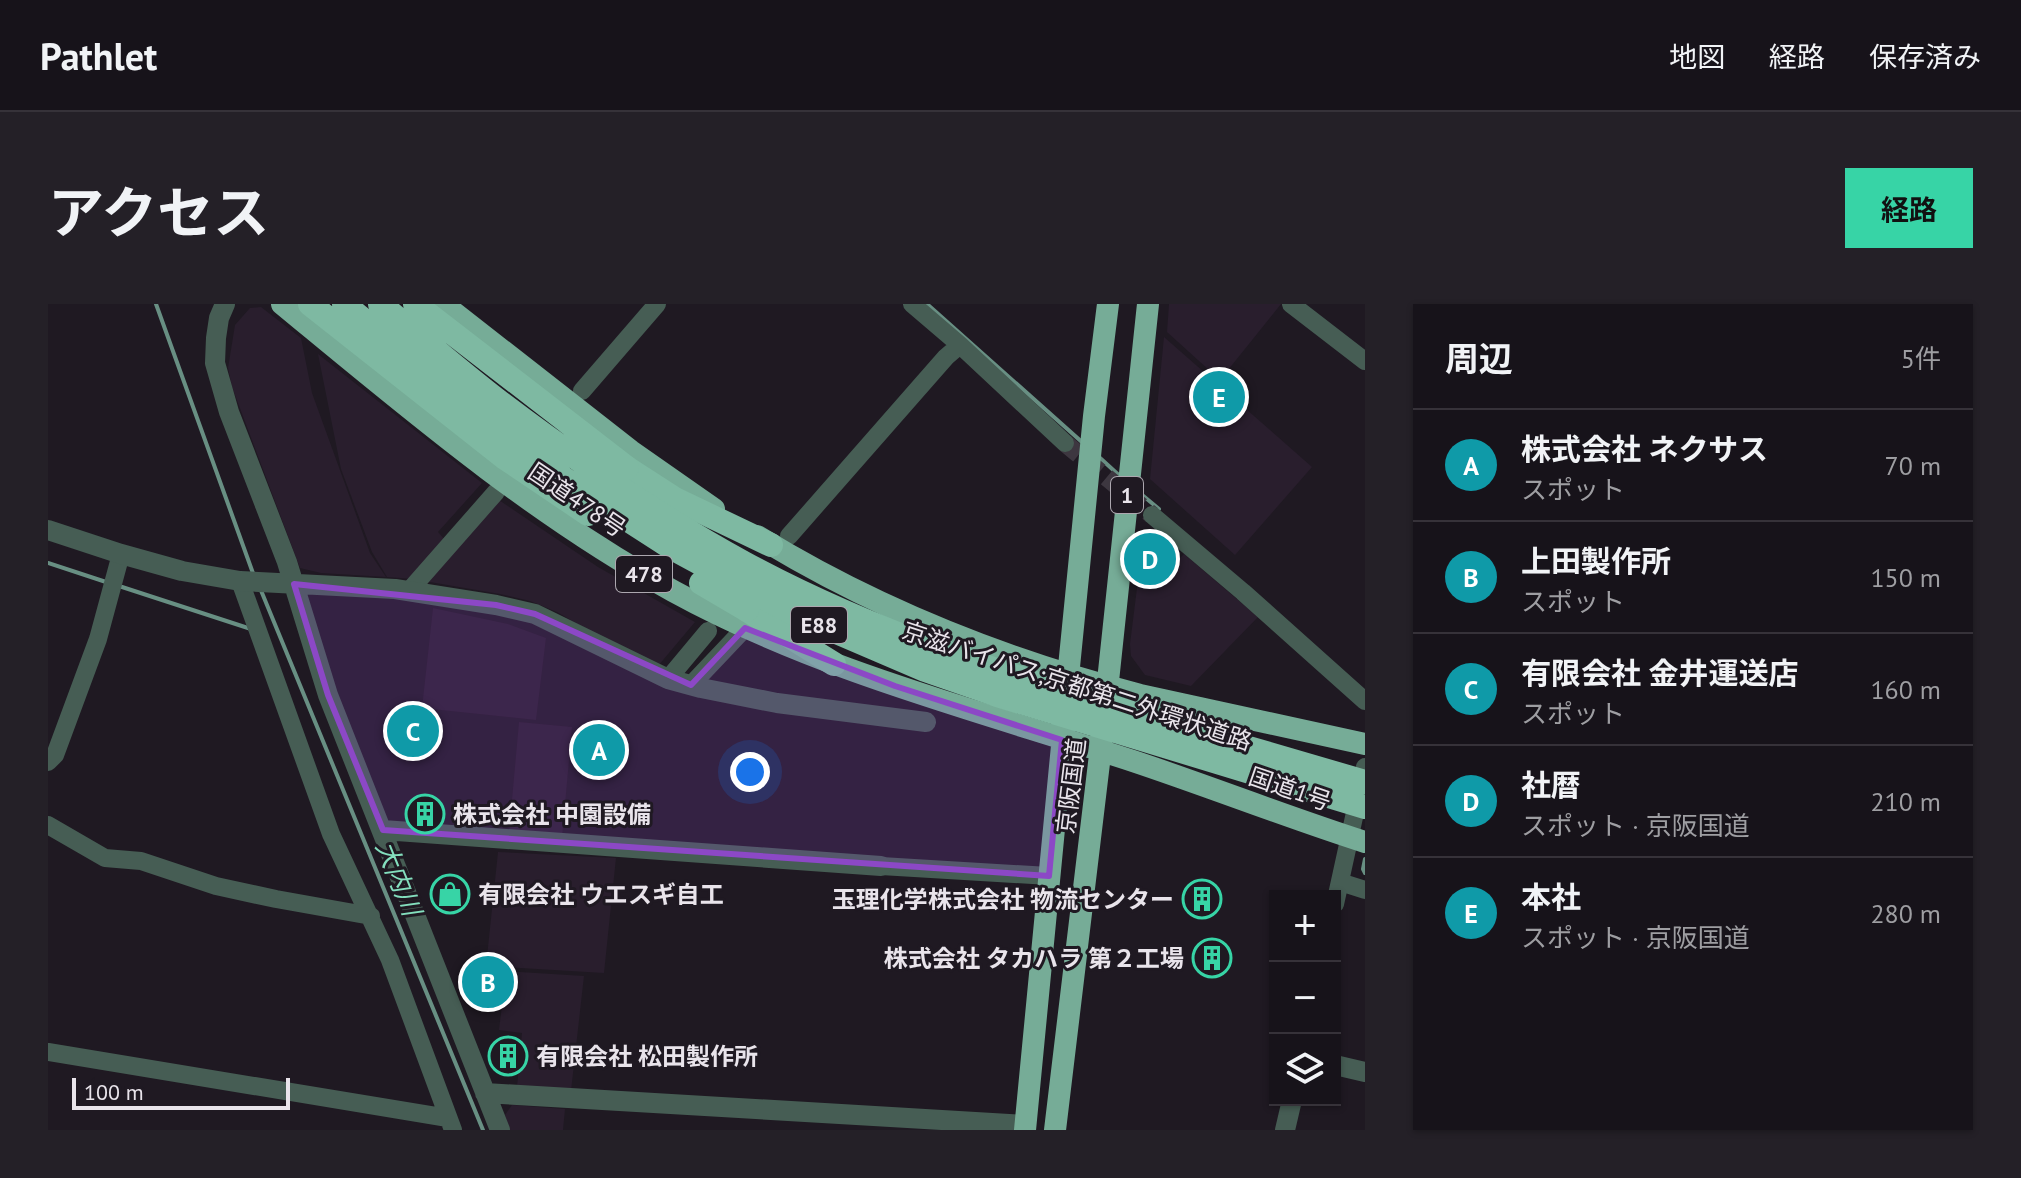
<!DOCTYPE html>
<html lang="ja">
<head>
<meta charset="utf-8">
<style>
	body { margin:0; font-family:"PT Sans","Noto Sans JP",sans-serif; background:#242027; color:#f1f3f6 }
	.controls { position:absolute; right:24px; bottom:24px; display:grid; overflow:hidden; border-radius:0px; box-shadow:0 2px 6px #0004 }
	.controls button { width:72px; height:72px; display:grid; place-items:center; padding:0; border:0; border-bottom:2px solid #363239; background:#17131a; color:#f1f3f6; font:40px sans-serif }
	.scale { position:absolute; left:24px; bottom:20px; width:218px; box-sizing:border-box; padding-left:8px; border:4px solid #e9e4eb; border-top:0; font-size:22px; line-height:28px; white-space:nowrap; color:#e9e4eb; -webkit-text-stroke:6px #1f1922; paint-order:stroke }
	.you { position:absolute; left:702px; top:468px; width:28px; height:28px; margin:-20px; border:6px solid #fff; border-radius:50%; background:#1a73e8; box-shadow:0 0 0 12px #1a73e833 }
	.badge { display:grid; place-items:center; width:52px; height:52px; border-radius:50%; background:#37d4a6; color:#fff; font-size:26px; font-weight:700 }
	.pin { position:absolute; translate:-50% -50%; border:4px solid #fff; box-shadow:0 2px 8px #0006 }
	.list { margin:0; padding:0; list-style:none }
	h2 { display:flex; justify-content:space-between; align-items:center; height:104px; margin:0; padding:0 32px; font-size:34px }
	h2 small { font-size:26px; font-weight:400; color:#9e9ea2 }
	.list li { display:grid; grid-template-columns:52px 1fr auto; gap:24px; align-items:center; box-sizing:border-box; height:112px; padding:0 32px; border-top:2px solid #363239 }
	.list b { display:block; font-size:30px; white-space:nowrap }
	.list p { margin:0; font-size:26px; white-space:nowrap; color:#9e9ea2 }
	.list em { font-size:26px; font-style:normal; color:#9e9ea2 }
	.icon { flex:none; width:44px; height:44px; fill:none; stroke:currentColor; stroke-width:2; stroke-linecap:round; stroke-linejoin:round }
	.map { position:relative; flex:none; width:1317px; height:826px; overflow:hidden; border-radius:0px }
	header { display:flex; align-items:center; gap:48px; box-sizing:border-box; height:112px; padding:0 40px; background:#17131a; border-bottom:2px solid #363239 }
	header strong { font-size:38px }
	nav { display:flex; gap:44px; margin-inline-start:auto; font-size:28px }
	.intro { display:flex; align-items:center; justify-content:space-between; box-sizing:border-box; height:192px; padding:0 48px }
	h1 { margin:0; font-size:56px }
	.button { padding:20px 36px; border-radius:0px; background:#37d4a6; color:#111; font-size:28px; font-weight:700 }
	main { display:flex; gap:48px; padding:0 48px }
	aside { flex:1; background:#17131a; border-radius:0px; box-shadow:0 2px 6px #0004 }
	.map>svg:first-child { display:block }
	.built { fill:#291e2d }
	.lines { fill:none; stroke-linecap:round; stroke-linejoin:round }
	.stream { stroke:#688f83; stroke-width:4 }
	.minor-tunnel { stroke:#3d3740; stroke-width:18; stroke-dasharray:18 9; stroke-linecap:butt }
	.minor { stroke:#465d54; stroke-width:18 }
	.tertiary { stroke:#465d54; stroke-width:20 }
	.trunk { stroke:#76ac97; stroke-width:22 }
	.motorway { stroke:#7eb9a2; stroke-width:24 }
	.motorway-bridge { stroke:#7eb9a2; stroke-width:24 }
	.marked { fill:#8c48c6; fill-opacity:0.2; stroke:#8c48c6; stroke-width:6; stroke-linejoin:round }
	.labels { text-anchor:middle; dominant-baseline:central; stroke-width:6; stroke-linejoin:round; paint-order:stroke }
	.shield { fill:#1f1922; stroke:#aca7af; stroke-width:2 }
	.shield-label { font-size:22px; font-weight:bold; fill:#e9e4eb }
	.street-label { font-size:24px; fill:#e9e4eb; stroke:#1f1922 }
	.poi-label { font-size:24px; font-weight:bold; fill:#e9e4eb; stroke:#1f1922; text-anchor:start }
	.water-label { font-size:26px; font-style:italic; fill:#84dfbe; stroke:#1f1922 }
</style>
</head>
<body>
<header>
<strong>Pathlet</strong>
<nav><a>地図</a><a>経路</a><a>保存済み</a></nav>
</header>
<div class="intro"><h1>アクセス</h1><a class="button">経路</a></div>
<main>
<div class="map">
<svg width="1317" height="826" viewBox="0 0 1317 826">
	<rect width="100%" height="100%" fill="#1f1922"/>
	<path class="built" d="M1121,0h112l-61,76 -53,-48z
		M213,3l40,31 11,55 58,160 16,24 -65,-4 -21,-5 -68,-181 -4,-19 7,-43 15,-17z
		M1116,33l148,130 -77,88 -85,-76z
		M270,50l164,129 -44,49 7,8 -32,39 -26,-2 -15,-25 -31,-83z
		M448,194l102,69 97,55 -37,44 -43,-20 -58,-34 -27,-11 -30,-7 -76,-13z
		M1136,250l74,63 -67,69 -46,-11 -14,-19 -1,-12 11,-88 22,19z
		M385,304l75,16 38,14 -10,82 -114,-12z
		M471,418l53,5 -10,111 -53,-5z
		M450,548l118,6 -12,115 -118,-7z
		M458,667l78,5 -13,115 -54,-4 5,-54 -23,-3z
		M464,801l53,4 -2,21h-53l-5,-15z"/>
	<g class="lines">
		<path class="stream" d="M108,0l98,272
			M879,0l156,139
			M1051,153l23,21
			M1087,185l24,20
			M0,259l58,19
			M71,282l132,43
			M212,284l223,542
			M1317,555l-2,10 2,4"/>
		<path class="minor-tunnel" d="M1017,139l87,72"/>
		<path class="minor" d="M864,0l48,41 105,98
			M1243,0l74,57
			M534,87l75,-87
			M1104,211l91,77 122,109
			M741,232l157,-179 14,-12
			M192,277l91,253 59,126 63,170
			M361,287l87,-99
			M620,375l40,-48
			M643,381l54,-57
			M0,458l7,-7 43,-116 23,-85
			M0,521l57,33 36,3 75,25 60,13 95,17
			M833,562l168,10
			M1292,578l25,8
			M1287,600l30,-137
			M0,748l400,66"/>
		<path class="tertiary" d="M177,0l-6,14 -3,20 -1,25 14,49 58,150 41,133 172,435
			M0,226l73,24 61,17 58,10 155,8 101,16 39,9 133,65 33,9 76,15 149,19
			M335,526l498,36
			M1287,761l30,7
			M437,789l541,32
			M1237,826l7,-30"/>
		<path class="trunk" d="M234,0c125,103 249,209 391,287 144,79 304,119 460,170 78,26 154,56 232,81
			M395,0l188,147 83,58
			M709,232c119,73 248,124 383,159l225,49
			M1019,383l27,-271 14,-112
			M1058,396l42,-396
			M977,826l39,-405
			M1007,826l47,-392"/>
		<path class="motorway" d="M579,164l48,31 96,46
			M699,306l87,54"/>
		<path class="motorway-bridge" d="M262,0l195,154 83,56
			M296,0l137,113 82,61 107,69 122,66 133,57 72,25 368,112
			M332,0c39,32 77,65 117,96 79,60 161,116 247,163 127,69 264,113 401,154 73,22 147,44 220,65
			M367,0l212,164
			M653,279l46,27"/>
	</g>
	<path class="marked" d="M246,280l202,21 39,9 156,71 54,-57 150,58 167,54 -13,136 -666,-46 -55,-135z"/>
	<defs>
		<g id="building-ring" transform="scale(2)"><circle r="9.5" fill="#1f1922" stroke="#37d4a6" stroke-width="1.5"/><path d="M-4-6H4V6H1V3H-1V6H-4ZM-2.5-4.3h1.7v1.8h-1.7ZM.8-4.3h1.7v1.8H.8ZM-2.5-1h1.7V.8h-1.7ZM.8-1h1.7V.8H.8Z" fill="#37d4a6"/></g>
		<g id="shop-ring" transform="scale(2)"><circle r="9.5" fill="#1f1922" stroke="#37d4a6" stroke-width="1.5"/><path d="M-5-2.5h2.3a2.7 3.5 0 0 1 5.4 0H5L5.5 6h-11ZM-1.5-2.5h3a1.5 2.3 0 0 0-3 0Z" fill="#37d4a6"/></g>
	</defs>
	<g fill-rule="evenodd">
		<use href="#building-ring" x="377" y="510"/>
		<use href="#shop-ring" x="402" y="590"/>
		<use href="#building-ring" x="1154" y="595"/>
		<use href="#building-ring" x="1164" y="654"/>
		<use href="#building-ring" x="460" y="752"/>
	</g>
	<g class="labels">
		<g class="shield">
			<rect x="1063" y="173" width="32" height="36" rx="6"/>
			<rect x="568" y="252" width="56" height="36" rx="6"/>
			<rect x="743" y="303" width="56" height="36" rx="6"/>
		</g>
		<g class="shield-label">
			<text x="1079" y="191">1</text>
			<text x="596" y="270">478</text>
			<text x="771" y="321">E88</text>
		</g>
		<g class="street-label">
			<text transform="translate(529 196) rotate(34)">国道478号</text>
			<text transform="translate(1029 382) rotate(18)">京滋バイパス;京都第二外環状道路</text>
			<text transform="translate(1023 482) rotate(-83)">京阪国道</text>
			<text transform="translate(1242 485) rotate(19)">国道1号</text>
		</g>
		<g class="poi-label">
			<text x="405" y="510">株式会社 中園設備</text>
			<text x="430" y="590">有限会社 ウエスギ自工</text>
			<text x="1126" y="595" text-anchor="end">玉理化学株式会社 物流センター</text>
			<text x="1136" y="654" text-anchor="end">株式会社 タカハラ 第２工場</text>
			<text x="488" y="752">有限会社 松田製作所</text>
		</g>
		<g class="water-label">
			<text transform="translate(351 574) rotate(68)">大内川</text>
		</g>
	</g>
</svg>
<div class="controls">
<button>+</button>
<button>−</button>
<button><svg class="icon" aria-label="layers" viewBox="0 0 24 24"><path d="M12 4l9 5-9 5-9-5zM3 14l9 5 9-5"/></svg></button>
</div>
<div class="scale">100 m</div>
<div class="you"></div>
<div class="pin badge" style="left:551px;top:446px;background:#0f9aa8">A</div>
<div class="pin badge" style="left:440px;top:678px;background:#0f9aa8">B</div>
<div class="pin badge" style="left:365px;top:427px;background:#0f9aa8">C</div>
<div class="pin badge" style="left:1102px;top:255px;background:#0f9aa8">D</div>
<div class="pin badge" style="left:1171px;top:93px;background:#0f9aa8">E</div>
</div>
<aside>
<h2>周辺<small>5件</small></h2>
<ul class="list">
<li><span class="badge" style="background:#0f9aa8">A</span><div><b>株式会社 ネクサス</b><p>スポット</p></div><em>70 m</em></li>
<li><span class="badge" style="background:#0f9aa8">B</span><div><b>上田製作所</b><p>スポット</p></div><em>150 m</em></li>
<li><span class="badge" style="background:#0f9aa8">C</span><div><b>有限会社 金井運送店</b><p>スポット</p></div><em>160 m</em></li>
<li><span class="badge" style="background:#0f9aa8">D</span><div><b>社暦</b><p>スポット · 京阪国道</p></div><em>210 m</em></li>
<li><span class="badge" style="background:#0f9aa8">E</span><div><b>本社</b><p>スポット · 京阪国道</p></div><em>280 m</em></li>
</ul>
</aside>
</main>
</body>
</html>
